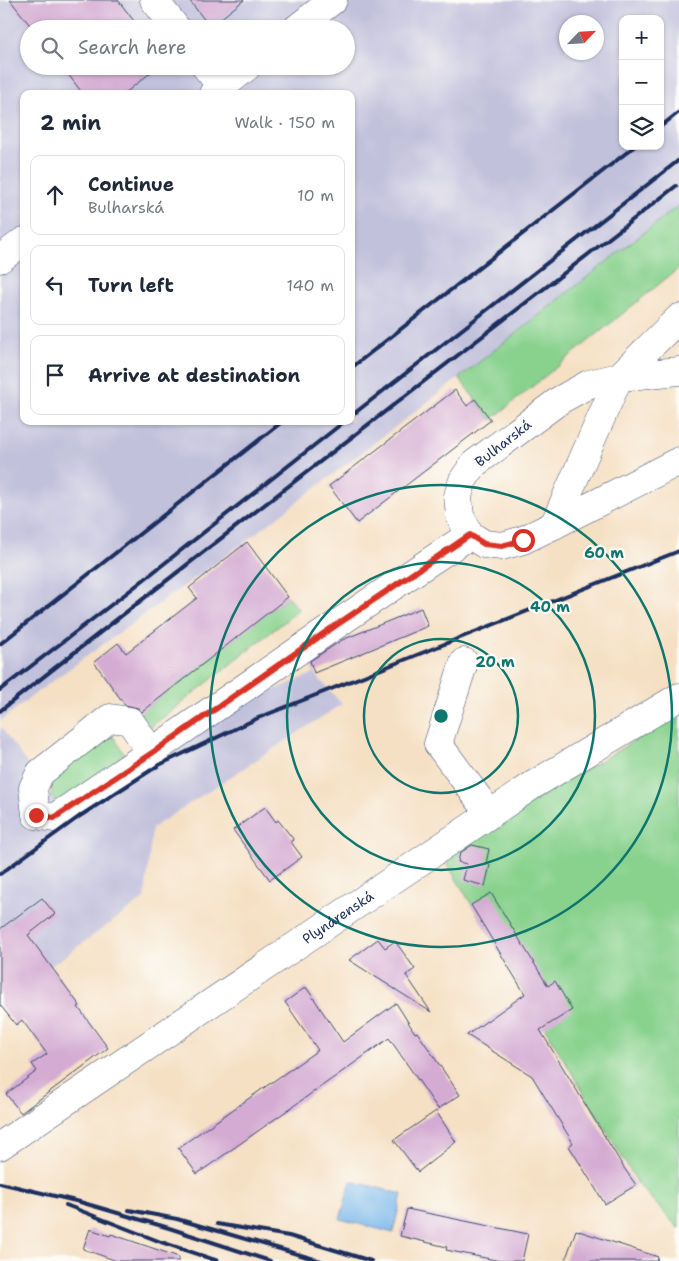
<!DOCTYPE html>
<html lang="en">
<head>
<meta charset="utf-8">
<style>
	body { margin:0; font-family:"Shantell Sans",sans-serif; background:#f6f6f7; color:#1f2937 }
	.controls { position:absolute; right:15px; top:15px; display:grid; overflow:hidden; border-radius:10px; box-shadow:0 1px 4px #0004 }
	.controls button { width:45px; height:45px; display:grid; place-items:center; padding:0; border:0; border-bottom:1px solid #e0e1e3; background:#fff; color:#1f2937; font:25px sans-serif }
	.compass { position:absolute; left:559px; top:15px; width:45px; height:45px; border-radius:50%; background:#fff; box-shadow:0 1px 4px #0004; rotate:65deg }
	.stop { position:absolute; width:15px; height:15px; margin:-11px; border:4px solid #d93025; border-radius:50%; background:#fff }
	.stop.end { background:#d93025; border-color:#fff; box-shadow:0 1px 5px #0008 }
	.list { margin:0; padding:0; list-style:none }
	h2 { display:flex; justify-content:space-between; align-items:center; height:65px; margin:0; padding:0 20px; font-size:21px }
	h2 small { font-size:16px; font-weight:400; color:#747a83 }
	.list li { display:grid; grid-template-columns:32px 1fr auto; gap:15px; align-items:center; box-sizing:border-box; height:80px; margin:0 10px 10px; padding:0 10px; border:1px solid #e0e1e3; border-radius:10px }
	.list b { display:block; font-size:19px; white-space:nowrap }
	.list p { margin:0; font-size:16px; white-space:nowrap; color:#747a83 }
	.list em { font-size:16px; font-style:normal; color:#747a83 }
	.icon { flex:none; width:28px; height:28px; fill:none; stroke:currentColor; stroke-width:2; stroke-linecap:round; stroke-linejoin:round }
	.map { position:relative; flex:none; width:679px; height:1261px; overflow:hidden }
	.search { position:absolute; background:#fff; box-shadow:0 1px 4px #0004; left:20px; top:20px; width:335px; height:55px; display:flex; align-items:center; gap:12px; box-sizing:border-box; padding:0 18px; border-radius:28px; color:#747a83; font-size:19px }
	.panel { position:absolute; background:#fff; box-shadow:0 1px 4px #0004; left:20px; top:90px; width:335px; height:335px; border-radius:10px }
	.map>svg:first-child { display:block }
	.industrial { fill:#c2c1dc; fill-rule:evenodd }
	.green { fill:#89d28e; stroke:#528076 }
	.water { fill:#76b5e9; stroke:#4872a4 }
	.building { fill:#d4acd3 }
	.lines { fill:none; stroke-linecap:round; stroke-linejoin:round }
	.minor-casing { stroke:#3c4a6d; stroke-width:29 }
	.minor { stroke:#fff; stroke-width:28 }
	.rail { stroke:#1b2f5e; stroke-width:4 }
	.route { stroke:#d93025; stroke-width:6 }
	.ring { fill:none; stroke:#0f766e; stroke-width:2.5 }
	.labels { text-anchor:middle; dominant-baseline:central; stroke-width:4.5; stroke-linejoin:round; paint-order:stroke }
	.street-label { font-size:14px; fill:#1b2f5e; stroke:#fdfcf7 }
	.centre { fill:#0f766e; stroke:#fdfcf7; stroke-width:2.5 }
	.ring-label { font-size:15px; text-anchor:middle; font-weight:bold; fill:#0f766e; stroke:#fdfcf7; stroke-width:4.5; stroke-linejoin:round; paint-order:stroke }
</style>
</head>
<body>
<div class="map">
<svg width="679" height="1261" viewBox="0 0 679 1261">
	<rect width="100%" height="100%" fill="#fdfcf7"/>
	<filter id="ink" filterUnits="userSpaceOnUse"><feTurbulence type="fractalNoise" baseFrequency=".02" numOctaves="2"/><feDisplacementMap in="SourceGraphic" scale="10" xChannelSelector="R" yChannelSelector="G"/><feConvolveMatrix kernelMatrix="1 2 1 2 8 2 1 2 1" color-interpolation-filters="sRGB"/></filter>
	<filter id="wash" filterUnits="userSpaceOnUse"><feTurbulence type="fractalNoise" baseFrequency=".0096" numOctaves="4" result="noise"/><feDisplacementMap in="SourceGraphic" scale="20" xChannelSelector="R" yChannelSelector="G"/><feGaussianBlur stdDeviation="1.12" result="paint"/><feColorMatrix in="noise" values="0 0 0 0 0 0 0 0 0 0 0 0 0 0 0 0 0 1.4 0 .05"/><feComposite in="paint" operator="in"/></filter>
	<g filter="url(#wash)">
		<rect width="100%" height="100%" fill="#f5e0c4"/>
		<path class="industrial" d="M0,0h679v205l-220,173 -213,163 -206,149 -40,31zM623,19h37v127h-37zM566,22h30v30h-30zM29,29h317v37h-317zM24,94h327v327h-327z
			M314,673l28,31 -190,124 -7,70 -145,105v-277l51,71 12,8 62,-50z"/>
		<path class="green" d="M679,205v63l-188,152 -32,-42z
			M288,597l11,13 -153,121 -11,-14z
			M679,714v515l-41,-45 -196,-329z
			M113,736l12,19 -62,50 -12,-8 1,-19z"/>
		<path class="water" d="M351,1181l51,13 -9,39 -53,-14z"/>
		<g id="blocks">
			<path class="building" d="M10,0h108l22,29h-107z
				M189,0h55l-34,27z
				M62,66h97l-35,28h-41z
				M455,390l12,16 8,-7 16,21 -134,103 -28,-37z
				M247,542l41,55 -146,115 -4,-4 -13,-3 -31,-43 24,-19 8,10 71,-55 -8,-10z
				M421,608l7,18 -114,47 -4,-12 32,-21z
				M265,807l11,15 2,-2 16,20 -3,2 11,15 -32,23 -37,-50z
				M472,845l17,4 -3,15 4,1 -5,21 -22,-6 4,-16 -9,-2 2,-9z
				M491,893l57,93 7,-5 17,29 -32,20 84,138 12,17 -31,19 -36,-58 4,-3 -41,-67 -65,-41 58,-41 -54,-89z
				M42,898l13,16 -27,21 52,71 -2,1 30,41 -87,65 -15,-19 31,-23 -5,-7 15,-10 -25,-34 -6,5 -16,-20v-76z
				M378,939l7,9 10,-7 20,28 -9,6 25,37 -82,-52z
				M306,987l37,55 53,-39 19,30 2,-1 43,63 -22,14 -49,-71 -36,26 -156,110 -19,-26 140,-98 -33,-48z
				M436,1111l20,31 -38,30 -24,-32z
				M407,1209l121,25 -6,27h-22l-54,-11 1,-3 -47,-11z
				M90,1229l20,7 1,-2 68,23v4h-62l-34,-12z
				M576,1230l82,27 -1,4h-92z"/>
		</g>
	</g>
	<g filter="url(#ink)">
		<use href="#blocks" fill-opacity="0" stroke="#3c4a6d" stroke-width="1"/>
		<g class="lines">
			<g class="minor-casing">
				<g id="minor">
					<path d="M154,0l23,29"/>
					<path d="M296,29l37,-29"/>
					<path d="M205,66l17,21"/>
					<path d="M213,94l35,-28"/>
					<path d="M0,259l24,-18"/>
					<path d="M679,371l-60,6 -30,7 -29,16 -86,64 -11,16 -5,16 2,20 10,19 14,9 18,2 21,-6 31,-15 125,-64"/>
					<path d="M554,525l65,-148 60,-59"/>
					<path d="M464,662l-26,82 52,70"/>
					<path d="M152,753l-22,-32 -20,-3 -70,55 -7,15 3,27 18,3c139,-93 275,-191 416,-283"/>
					<path id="s1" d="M0,1146l533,-361 146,-88"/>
				</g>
			</g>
			<use href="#minor" class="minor"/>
			<path class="rail" d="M660,127l19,-15
				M351,368l284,-222
				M351,416l328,-256
				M0,644l283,-223
				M0,690l137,-105 208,-164
				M0,711c224,-177 451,-349 676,-525
				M0,874l80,-58 79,-51 99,-47 421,-167
				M0,1183l80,19 89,26 101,33
				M66,1205l95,37 57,19
				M129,1210l48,9 144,42
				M217,1224l72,12 82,25"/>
		</g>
	</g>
	<g class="lines" filter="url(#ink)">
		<path class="route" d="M36,815l18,3 98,-65 174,-121 144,-97 14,9 18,2 21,-6"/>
	</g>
	<g class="ring">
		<circle cx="441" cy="716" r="77"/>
		<circle cx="441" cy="716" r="154"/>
		<circle cx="441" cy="716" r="231"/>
	</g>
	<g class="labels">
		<g class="street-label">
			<text transform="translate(503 443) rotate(-38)">Bulharská</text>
			<text stroke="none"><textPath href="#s1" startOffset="408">Plynárenská</textPath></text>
		</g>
	</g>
	<circle cx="441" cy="716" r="8" class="centre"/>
	<g class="ring-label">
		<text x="604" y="558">60 m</text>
		<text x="550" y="612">40 m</text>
		<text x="495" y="667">20 m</text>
	</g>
</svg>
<div class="controls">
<button>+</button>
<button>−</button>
<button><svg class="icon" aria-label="layers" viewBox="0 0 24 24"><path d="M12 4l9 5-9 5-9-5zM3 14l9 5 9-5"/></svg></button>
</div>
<svg class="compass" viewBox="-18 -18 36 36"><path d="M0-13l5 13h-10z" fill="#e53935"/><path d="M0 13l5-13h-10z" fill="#747a83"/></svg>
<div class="stop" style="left:523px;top:540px"></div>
<div class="stop end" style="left:36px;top:815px"></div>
<div class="search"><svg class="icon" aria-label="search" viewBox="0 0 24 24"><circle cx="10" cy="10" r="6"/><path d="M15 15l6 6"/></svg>Search here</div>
<section class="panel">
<h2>2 min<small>Walk · 150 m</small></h2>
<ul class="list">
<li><svg class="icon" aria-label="ahead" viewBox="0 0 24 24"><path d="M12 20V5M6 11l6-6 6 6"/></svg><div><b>Continue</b><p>Bulharská</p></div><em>10 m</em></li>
<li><svg class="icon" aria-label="left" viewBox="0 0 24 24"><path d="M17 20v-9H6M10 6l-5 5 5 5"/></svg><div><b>Turn left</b></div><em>140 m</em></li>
<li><svg class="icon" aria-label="arrive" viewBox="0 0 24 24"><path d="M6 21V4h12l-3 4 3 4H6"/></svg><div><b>Arrive at destination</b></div></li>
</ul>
</section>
</div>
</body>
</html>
